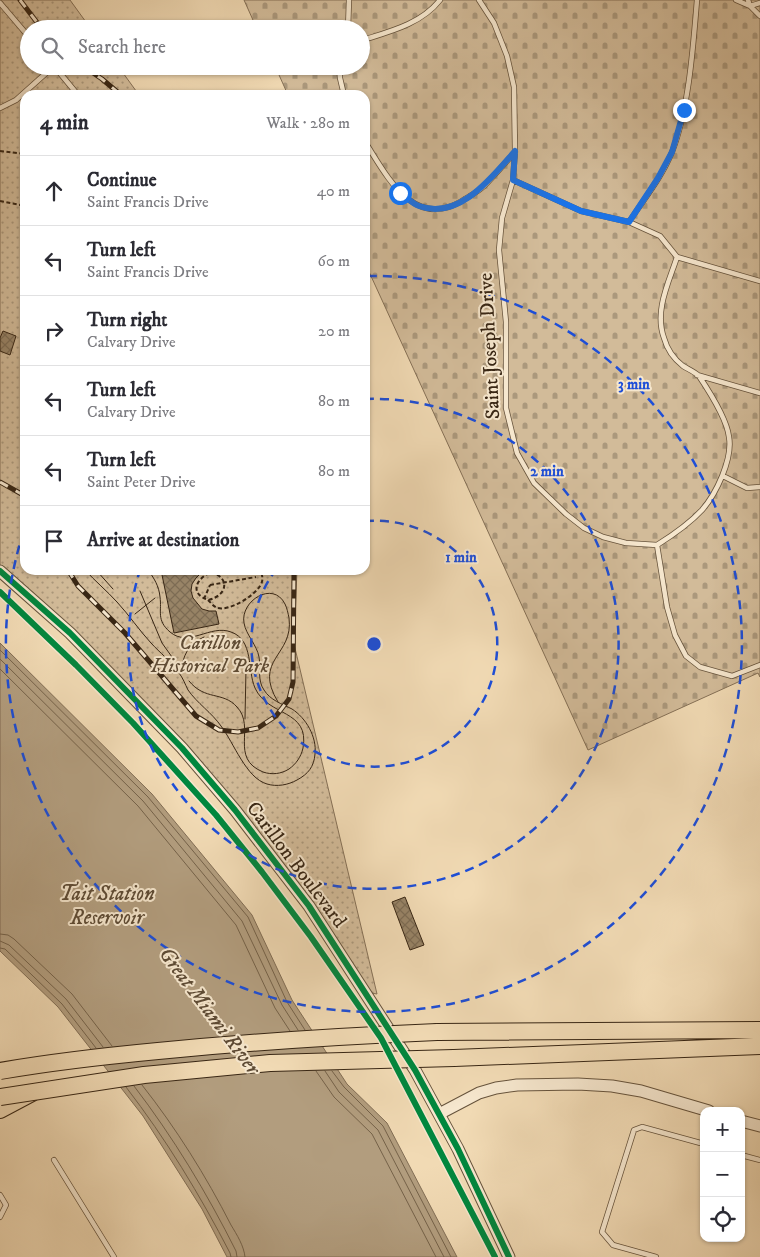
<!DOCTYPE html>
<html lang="en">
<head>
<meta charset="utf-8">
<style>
	body { margin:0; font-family:"IM FELL DW Pica",serif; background:#f2f2f3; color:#2b2b33 }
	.controls { position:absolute; right:15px; bottom:15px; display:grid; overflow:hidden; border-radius:10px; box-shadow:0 1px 4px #0004 }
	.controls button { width:45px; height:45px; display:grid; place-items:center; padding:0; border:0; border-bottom:1px solid #e1e1e2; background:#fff; color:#2b2b33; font:25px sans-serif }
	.stop { position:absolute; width:15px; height:15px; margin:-11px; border:4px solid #1a73e8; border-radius:50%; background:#fff }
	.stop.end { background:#1a73e8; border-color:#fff; box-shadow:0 1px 5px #0008 }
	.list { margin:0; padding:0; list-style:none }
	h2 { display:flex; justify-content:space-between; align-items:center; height:65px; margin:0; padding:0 20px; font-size:21px }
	h2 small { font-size:16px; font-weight:400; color:#7c7c81 }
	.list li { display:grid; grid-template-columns:32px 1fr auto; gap:15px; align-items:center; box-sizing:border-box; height:70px; padding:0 20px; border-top:1px solid #e1e1e2 }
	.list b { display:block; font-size:19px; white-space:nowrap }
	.list p { margin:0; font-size:16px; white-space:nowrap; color:#7c7c81 }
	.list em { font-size:16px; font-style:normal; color:#7c7c81 }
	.icon { flex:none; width:28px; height:28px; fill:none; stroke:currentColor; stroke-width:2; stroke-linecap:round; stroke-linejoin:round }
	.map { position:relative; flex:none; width:760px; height:1257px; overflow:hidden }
	.search { position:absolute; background:#fff; box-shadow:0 1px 4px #0004; left:20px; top:20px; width:350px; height:55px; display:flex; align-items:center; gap:12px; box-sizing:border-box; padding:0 18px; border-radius:28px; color:#7c7c81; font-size:19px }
	.panel { position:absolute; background:#fff; box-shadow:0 1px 4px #0004; left:20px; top:90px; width:350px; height:485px; border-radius:15px }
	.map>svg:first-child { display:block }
	.cemetery { fill:url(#cemetery-stones); stroke:#857056 }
	.park { fill:url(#park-dots); stroke:#857056 }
	.water { fill:#b29d7e; stroke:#816d54 }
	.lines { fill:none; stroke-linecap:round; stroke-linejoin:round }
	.shore { stroke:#756249; stroke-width:1 }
	.building { fill:url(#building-cross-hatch); stroke:#382614 }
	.service-casing { stroke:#66533c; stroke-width:6 }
	.tertiary-casing { stroke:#66533c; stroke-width:13 }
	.motorway-casing { stroke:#382614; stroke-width:18 }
	.path { stroke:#382614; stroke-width:2; stroke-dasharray:4 2.5; stroke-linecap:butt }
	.service { stroke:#f6e7ce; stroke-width:4.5 }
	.tertiary { stroke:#f6e7ce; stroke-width:11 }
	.motorway { stroke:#f1dab4; stroke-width:16 }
	.tram { stroke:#382614; stroke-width:1 }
	.rail-casing { stroke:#382614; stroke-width:5 }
	.rail { stroke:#f6e7ce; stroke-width:3; stroke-dasharray:9; stroke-linecap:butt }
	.motorway-bridge-casing { stroke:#382614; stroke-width:18; stroke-linecap:butt }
	.path-bridge { stroke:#382614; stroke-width:2; stroke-dasharray:4 2.5; stroke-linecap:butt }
	.motorway-bridge { stroke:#f1dab4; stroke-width:16 }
	.cycleway-casing { stroke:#f6e7ce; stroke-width:9 }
	.cycleway { stroke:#00873e; stroke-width:6 }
	.route { stroke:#1a73e8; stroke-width:6 }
	.ring { fill:none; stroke:#1d4ed8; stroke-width:2.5; stroke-dasharray:9 6 }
	.labels { text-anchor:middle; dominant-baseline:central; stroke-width:4; stroke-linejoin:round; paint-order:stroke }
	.street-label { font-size:20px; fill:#382614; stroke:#f6e7ce }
	.park-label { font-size:20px; font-style:italic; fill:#5e4b35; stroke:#f6e7ce }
	.water-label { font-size:21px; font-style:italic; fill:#5d4a34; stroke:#f6e7ce }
	.centre { fill:#1d4ed8; stroke:#f6e7ce; stroke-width:2.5 }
	.ring-label { font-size:15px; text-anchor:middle; font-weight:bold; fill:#1d4ed8; stroke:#f6e7ce; stroke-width:4; stroke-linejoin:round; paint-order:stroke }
</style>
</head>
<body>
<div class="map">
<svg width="760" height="1257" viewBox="0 0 760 1257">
	<defs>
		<pattern id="cemetery-stones" width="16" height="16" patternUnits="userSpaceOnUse" patternTransform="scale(1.25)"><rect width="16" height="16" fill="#d2bb99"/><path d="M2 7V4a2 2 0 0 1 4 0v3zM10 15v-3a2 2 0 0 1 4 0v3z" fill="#ab987c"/></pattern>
		<pattern id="park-dots" width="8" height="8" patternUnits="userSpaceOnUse" patternTransform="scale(1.25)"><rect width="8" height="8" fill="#d2bb99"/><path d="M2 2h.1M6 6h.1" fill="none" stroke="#ab987c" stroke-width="1.8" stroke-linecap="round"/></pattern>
		<pattern id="building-cross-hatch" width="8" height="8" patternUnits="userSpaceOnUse" patternTransform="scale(1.25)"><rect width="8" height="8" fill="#988467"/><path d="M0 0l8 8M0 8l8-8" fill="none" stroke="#7d6c54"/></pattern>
	</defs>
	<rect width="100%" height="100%" fill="#f1dab4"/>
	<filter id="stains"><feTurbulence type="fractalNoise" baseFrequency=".004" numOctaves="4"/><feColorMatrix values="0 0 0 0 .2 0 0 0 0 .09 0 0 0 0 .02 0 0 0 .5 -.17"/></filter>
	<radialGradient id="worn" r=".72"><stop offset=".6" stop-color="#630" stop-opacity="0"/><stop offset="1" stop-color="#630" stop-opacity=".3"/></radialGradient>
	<path class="cemetery" d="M244,0h516v677l-2,-4 -170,77 -223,-487v-168h-77l-13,-29h86v-37h-104z"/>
	<path class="park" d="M0,0h70l21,29h-62v37h89l21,29h-114v475h272l-3,74 83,350 -12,-2 -48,-75 -135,-169 -182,-177z"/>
	<path class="water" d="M0,643l152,151 100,121 40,85 55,84 40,39 70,134h-230l-25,-48 -59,-93 -85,-109 -58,-56z"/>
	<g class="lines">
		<path class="shore" d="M0,650l148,147 100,120 39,85 18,28
			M0,659l143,142 99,120 40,84 16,25
			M0,669l138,137 98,119 39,83 15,23
			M0,934l8,1 6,4 58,55 40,52
			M0,941l9,4 57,54 37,48
			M0,948l5,1 57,55 34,44
			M316,1071l18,26 38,37 64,123
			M325,1071l14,21 39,38 66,127
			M332,1071l12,16 39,39 68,131
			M142,1085c34,43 64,91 89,140 6,10 13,21 14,32
			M134,1086c39,51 73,107 102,165l1,6
			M126,1087c40,52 74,108 104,166l1,4"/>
	</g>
	<path class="building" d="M3,331l13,5 -6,19 -10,-4v-13z
		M161,570h43l-8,8 -4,6 -1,7 2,7 9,11 7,2h7l3,13 -45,9z
		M405,897l19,48 -14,5 -18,-48z"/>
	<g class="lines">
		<g class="service-casing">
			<path id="service" d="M479,0l15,23 13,33 7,31 1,64 -2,29 -11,38 -3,32 7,72v86l11,45 17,30 32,31 18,14 19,9 23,6 31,2
				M736,0l14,6 10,-3
				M748,0l2,6 10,10
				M0,3l29,34
				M348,29l1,-29
				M361,39h5c26,-8 56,-16 74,-39
				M54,66l24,29
				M339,66l1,12 4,17
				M0,108l16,-8 38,-34
				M365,142c22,34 48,88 97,59 7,-5 16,-9 22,-15 11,-11 21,-23 31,-34
				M513,180l68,31 48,11 31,14 17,21
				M629,222c15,-23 33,-45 43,-70 17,-44 21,-104 25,-152
				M677,257l83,24
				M697,375l63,18
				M723,476l24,12 13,-1
				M657,545c16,-10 32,-21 45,-35 14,-16 31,-51 27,-73 -2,-18 -20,-46 -30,-61 -4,-4 -11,-7 -16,-10 -9,-7 -16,-17 -19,-28 -10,-27 5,-56 13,-81
				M657,545l10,62 8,28 11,21 14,11 32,9 28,-11
				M741,1155l19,5
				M54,1160l60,97
				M0,1195l6,10 -6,12
				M656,1257l-43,-12 -11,-13 32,-102 8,-3 62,17"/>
		</g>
		<g class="tertiary-casing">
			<path id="tertiary" d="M0,571l70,62 112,115 53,62 74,96 106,164 43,79 51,108
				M439,1114l40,-21 17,-5 21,-3 61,-1 34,2 29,5 68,20
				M741,1121l19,5"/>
		</g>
		<g class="motorway-casing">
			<path id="motorway" d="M437,1032l323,-2
				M454,1058l306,-12
				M0,1110l32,-17"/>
		</g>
		<path class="path" d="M0,151l25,3
			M0,201l25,5
			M211,572c20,6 16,24 -3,28 -19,-7 -12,-21 3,-28z
			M204,599l6,-14
			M208,600c3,3 6,7 10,8 12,3 36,-12 42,-22 4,-6 2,-10 1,-16"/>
		<use href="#service" class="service"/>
		<use href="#tertiary" class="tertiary"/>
		<use href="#motorway" class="motorway"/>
		<path class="tram" d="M85,570c10,11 22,21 32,32 12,13 22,28 34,41 9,10 20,18 28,30 4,5 6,11 9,17 9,13 24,23 33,36 13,17 25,52 46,58 10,3 21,1 30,-4 11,-6 17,-13 18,-26 2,-17 -9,-36 -23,-45 -10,-5 -22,-9 -28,-19 -7,-10 -3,-22 -5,-33 -2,-12 -13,-22 -15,-34 -4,-22 29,-43 41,-19 2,4 3,9 4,14 5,38 -37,41 -11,84
			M96,570l17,19
			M148,570c6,8 11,16 12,27 2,14 -4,23 10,35 19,16 40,-8 61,0 23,8 16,38 24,56 13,29 55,21 48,60 -2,9 -7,16 -14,21 -8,5 -17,6 -26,3 -34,-14 -7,-45 -26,-65 -14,-16 -32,-6 -48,-26
			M140,591l22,52 10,14
			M135,614l20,-16
			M182,665c3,-14 9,-22 22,-28
			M245,719l1,-50"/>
		<g class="rail-casing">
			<path id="rail" d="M20,0l22,29
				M83,66l19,13 19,16
				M0,482l25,14
				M68,570l10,16 47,47 71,83 23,14 19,2 20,-4 18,-12 13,-17 4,-17 1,-112"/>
		</g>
		<use href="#rail" class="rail"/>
		<g class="motorway-bridge-casing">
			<path id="motorway-bridge" d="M0,1071c52,-9 105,-15 158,-20 93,-9 186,-15 279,-19
				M0,1097l144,-22 126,-12 184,-5"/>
		</g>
		<path class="path-bridge" d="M210,585l46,-8"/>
		<use href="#motorway-bridge" class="motorway-bridge"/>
		<g class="cycleway-casing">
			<path id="cycleway" d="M0,571l70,62 112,115 53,62 74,96 106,164 43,79 51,108
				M0,592l76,73 57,58 83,92 46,57 49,65 70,101 114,219"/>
		</g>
		<use href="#cycleway" class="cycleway"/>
	</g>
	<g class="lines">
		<path class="route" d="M400,193c6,4 13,11 19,13 40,15 73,-29 96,-55l-2,29 68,31 48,11 29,-44 14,-26 12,-42"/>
	</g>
	<g class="ring">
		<path d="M365 521A123 123 0 1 1 275 571"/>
		<path d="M365 399A245 245 0 1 1 140 570"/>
		<path d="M368 276A368 368 0 1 1 24 530"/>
	</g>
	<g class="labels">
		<g class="street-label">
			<text transform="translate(490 346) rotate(-93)">Saint Joseph Drive</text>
			<text transform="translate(296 865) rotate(53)">Carillon Boulevard</text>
		</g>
		<g class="park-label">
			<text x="210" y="643">Carillon<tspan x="210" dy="23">Historical Park</tspan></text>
		</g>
		<g class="water-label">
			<text x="107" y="894">Tait Station<tspan x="107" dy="24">Reservoir</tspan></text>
			<text transform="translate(209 1011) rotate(53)">Great Miami River</text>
		</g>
	</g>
	<circle cx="374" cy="644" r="8" class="centre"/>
	<g class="ring-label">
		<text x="634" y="389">3 min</text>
		<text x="547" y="476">2 min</text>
		<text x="461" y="562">1 min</text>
	</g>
	<rect width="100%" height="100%" filter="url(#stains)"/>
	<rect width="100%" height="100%" fill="url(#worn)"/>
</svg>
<div class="controls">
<button>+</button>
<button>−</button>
<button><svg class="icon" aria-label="locate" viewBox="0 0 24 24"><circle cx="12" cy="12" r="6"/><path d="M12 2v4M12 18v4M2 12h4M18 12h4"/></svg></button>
</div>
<div class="stop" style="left:400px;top:193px"></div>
<div class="stop end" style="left:684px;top:110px"></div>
<div class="search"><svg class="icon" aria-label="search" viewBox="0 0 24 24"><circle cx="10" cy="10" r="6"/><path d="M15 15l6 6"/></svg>Search here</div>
<section class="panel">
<h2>4 min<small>Walk · 280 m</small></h2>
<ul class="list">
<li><svg class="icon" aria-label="ahead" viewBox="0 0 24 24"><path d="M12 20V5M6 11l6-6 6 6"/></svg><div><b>Continue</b><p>Saint Francis Drive</p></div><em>40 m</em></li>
<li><svg class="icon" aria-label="left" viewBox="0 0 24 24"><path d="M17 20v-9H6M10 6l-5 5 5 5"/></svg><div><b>Turn left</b><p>Saint Francis Drive</p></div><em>60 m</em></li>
<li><svg class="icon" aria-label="right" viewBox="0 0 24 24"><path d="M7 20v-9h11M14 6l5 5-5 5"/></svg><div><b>Turn right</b><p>Calvary Drive</p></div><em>20 m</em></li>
<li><svg class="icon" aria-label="left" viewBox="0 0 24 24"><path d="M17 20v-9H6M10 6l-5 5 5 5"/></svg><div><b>Turn left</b><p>Calvary Drive</p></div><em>80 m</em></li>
<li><svg class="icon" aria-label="left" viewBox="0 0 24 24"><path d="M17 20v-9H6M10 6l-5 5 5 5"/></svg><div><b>Turn left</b><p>Saint Peter Drive</p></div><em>80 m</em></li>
<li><svg class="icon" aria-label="arrive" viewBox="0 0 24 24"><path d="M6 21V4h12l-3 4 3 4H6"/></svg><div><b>Arrive at destination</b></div></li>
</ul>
</section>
</div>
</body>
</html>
